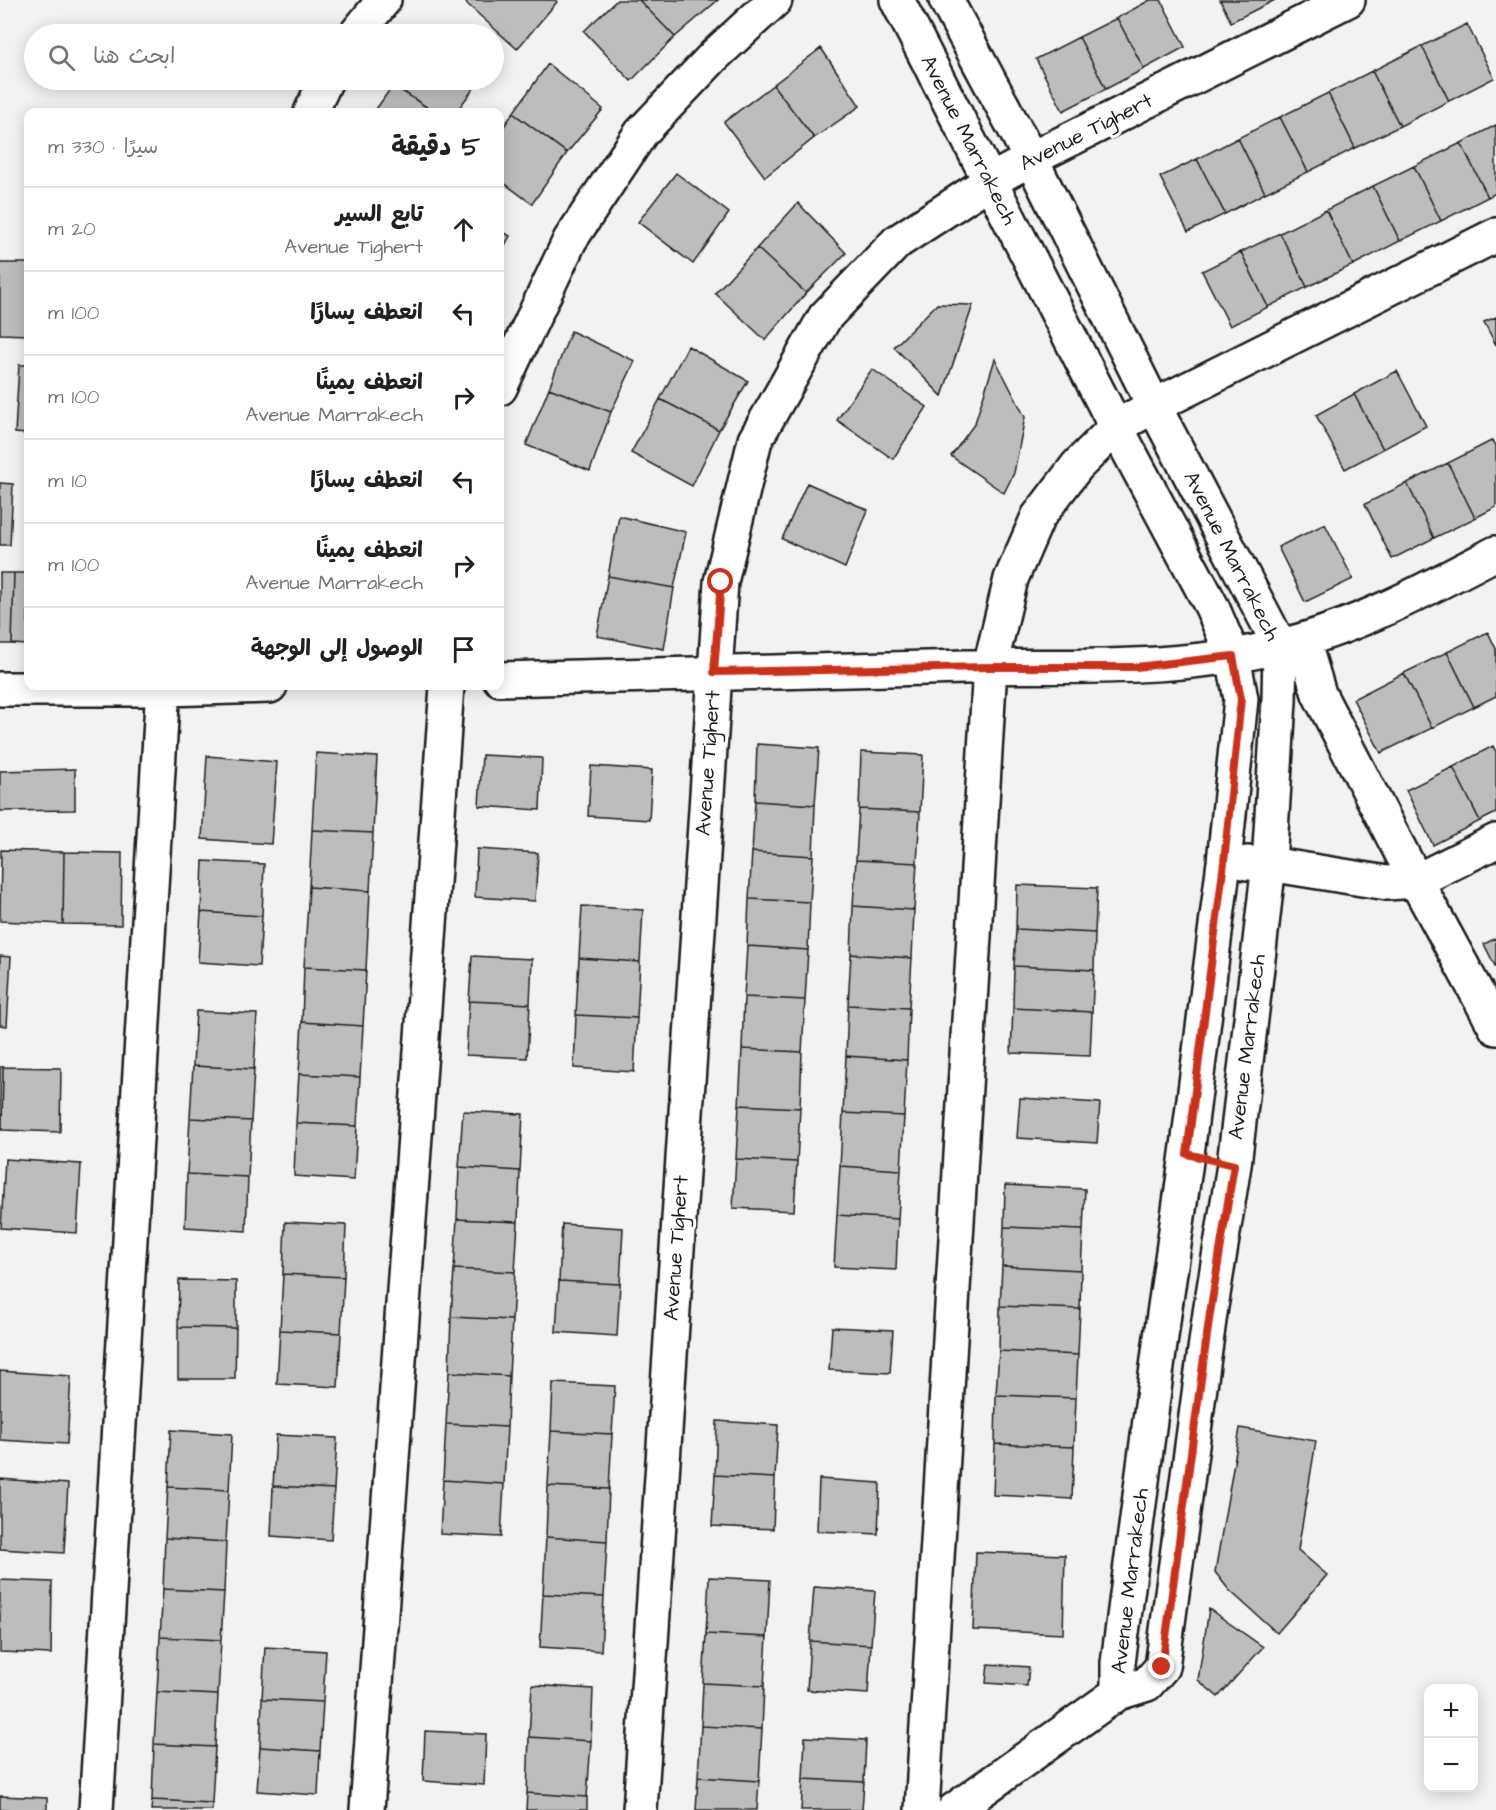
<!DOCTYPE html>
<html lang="ar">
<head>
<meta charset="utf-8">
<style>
	body { margin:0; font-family:"Architects Daughter","Playpen Sans Arabic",sans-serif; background:#f2f2f2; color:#202124; direction:rtl }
	.controls { position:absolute; right:18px; bottom:18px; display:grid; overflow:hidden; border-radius:12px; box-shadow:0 3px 15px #0003 }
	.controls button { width:54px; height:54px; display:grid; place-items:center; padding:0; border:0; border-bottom:2px solid #e0e0e0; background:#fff; color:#202124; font:30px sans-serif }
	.stop { position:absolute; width:18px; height:18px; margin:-14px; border:4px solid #c8321e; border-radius:50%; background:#fff }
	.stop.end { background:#c8321e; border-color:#fff; box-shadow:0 2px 6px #0008 }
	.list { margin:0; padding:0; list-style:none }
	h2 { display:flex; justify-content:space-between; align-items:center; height:78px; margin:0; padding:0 24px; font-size:26px }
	h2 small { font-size:20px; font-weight:400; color:#757577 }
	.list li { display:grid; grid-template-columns:39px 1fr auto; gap:18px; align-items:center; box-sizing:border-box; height:84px; padding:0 24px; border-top:2px solid #e0e0e0 }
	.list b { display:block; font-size:22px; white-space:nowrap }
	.list p { margin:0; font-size:20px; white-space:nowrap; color:#757577 }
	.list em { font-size:20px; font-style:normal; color:#757577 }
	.icon { flex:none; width:33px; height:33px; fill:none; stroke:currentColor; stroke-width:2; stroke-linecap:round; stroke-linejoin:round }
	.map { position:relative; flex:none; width:1496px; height:1810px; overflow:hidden; direction:ltr }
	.search { position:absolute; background:#fff; box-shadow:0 3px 15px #0003; left:24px; top:24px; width:480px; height:66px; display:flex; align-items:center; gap:15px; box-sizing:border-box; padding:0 21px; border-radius:33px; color:#757577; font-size:22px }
	.panel { position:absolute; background:#fff; box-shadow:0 3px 15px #0003; left:24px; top:108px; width:480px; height:582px; border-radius:12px; direction:rtl }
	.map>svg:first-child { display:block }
	.building { fill:#bdbdbd; stroke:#1c1c1c; stroke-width:1.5 }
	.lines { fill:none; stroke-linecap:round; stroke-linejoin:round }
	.minor-casing { stroke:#1c1c1c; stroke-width:38 }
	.minor { stroke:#fff; stroke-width:33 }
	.route { stroke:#c8321e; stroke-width:8 }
	.labels { text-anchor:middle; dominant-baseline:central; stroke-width:6; stroke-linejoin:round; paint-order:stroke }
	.street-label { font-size:21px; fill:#1c1c1c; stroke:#fff }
</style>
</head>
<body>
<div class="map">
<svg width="1496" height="1810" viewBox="0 0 1496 1810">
	<rect width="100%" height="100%" fill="#f2f2f2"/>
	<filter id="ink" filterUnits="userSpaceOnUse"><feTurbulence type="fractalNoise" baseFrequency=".0167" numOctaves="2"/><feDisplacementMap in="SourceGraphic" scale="12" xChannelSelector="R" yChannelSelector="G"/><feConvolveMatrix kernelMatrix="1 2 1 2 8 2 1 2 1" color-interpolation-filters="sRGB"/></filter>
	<g filter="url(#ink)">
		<path class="building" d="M468,0h87l2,2 -40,47 -51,-46z
			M617,0h22l36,37 -44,44 -47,-50z
			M639,0h79l-43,37z
			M1150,0h11l24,47 -41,22 -27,-51z
			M1220,0h55l-44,22z
			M1117,18l27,51 -38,20 -27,-52z
			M1467,24l27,54 -45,23 -27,-55z
			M1079,37l27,52 -43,22 -27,-52z
			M1422,46l27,55 -49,25 -28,-55z
			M821,48l39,58 -46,32 -41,-53z
			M548,64l55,45 -36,44 -54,-40z
			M1372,71l28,55 -45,22 -27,-55z
			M396,80h84l-24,32h-22l-41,-27z
			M393,85l41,27h-60z
			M773,85l41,53 -49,39 -41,-55z
			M1328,93l27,55 -47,24 -28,-55z
			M513,113l54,40 -35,51 -32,-24v-48z
			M1280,117l28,55 -43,21 -27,-55z
			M1496,125v68l-8,4 -27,-54z
			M1238,138l27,55 -40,21 -28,-55z
			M1461,143l27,54 -47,24 -27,-55z
			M1197,159l28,55 -37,18 -28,-55z
			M1414,166l27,55 -41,20 -27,-55z
			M676,173l53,40 -36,51 -55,-42z
			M1373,186l27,55 -47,24 -27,-55z
			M798,203l48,50 -40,40 -49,-45z
			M1326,210l27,55 -46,22 -27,-54z
			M500,230l10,6 -10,18z
			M1280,233l27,54 -39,20 -27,-55z
			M757,248l49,45 -41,47 -50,-47z
			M1241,252l27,55 -38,19 -28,-55z
			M0,263h28v72l-28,-1z
			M937,304l36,1 -31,91 -48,-49z
			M1496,317v28l-12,-23z
			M571,331l64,30 -24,51 -62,-24z
			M688,346l60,35 -29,49 -59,-31z
			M995,359l30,58 -11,56 -10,20 -53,-37 24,-33z
			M19,365h9v69l-13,-1z
			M872,369l55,38 -34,52 -56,-39z
			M1397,371l29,55 -43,23 -29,-55z
			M549,388l62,24 -21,59 -64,-26z
			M1354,394l29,55 -38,20 -29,-54z
			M660,399l59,31 -27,56 -61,-33z
			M1493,440l3,6v61l-21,11 -27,-55z
			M1448,463l27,55 -41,20 -27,-55z
			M0,483l13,1 -3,61h-10z
			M807,483l61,27 -23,58 -63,-29z
			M1407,483l27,55 -42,21 -27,-55z
			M619,516l67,16 -12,56 -66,-12z
			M1325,524l28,55 -48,23 -27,-55z
			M0,573h14l-2,71h-12z
			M14,573h14v72l-16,-1z
			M608,576l66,12 -10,61 -67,-13z
			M1488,632l8,17v47l-22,11 -27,-55z
			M1447,652l27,55 -42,21 -28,-55z
			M1404,673l28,55 -51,25 -28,-54z
			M757,744l62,4 -4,57 -60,-4z
			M1493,746l3,6v61l-16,8 -27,-54z
			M861,752l62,3 -3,57 -61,-3z
			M316,753l61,4 -4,76 -61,-3z
			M482,755l60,3 -2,52 -61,-4z
			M207,756l70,6 -6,82 -69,-5z
			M591,766l61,4 -3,50 -61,-4z
			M1453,767l27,54 -47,24 -27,-55z
			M75,769v41l-75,1v-40z
			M755,801l60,4 -2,51 -61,-4z
			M859,809l61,3 -3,51 -61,-3z
			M312,830l61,3 -3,58 -61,-4z
			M477,849l61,4 -3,48 -60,-4z
			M1,850l63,2 -1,72 -63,-3z
			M64,852l58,1 -1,72 -58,-1z
			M752,852l61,4 -3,46 -61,-3z
			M856,860l61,3 -3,47 -61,-4z
			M203,861l61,3 -2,52 -61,-4z
			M1017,885l80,3 -2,45 -79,-4z
			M309,887l61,4 -4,79 -62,-3z
			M749,899l61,3 -2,48 -61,-4z
			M582,906l61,4 -3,52 -61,-4z
			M853,906l61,4 -2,48 -61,-4z
			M201,912l61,4 -3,50 -61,-4z
			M1016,929l79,4 -1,37 -80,-4z
			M1496,938v30l-12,-24z
			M747,946l61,4 -3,50 -61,-3z
			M851,954l61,4 -3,50 -61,-3z
			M0,956l11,1 -4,69 -7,-1z
			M472,956l60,3 -2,45 -61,-3z
			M579,958l61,4 -3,56 -61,-3z
			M1014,966l80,4 -2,42 -79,-4z
			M304,967l62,3 -3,56 -61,-4z
			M744,997l61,3 -3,52 -60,-3z
			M469,1001l61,3 -3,54 -61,-3z
			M848,1005l61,3 -2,52 -61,-4z
			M1013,1008l79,4 -2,44 -79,-3z
			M196,1011l61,3 -3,55 -61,-3z
			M576,1015l61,3 -3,54 -60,-4z
			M302,1022l61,4 -3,51 -61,-3z
			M742,1049l60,3 -2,56 -61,-3z
			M846,1056l61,4 -3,56 -61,-3z
			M193,1066l61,3 -3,52 -61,-3z
			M0,1067h3l-1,63h-2z
			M3,1067l58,1 -1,64 -58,-2z
			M299,1074l61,3 -3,49 -61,-3z
			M1020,1098l80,5 -3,40 -80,-5z
			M739,1105l61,3 -3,54 -61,-3z
			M463,1111l60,3 -3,57 -61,-4z
			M843,1113l61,3 -3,54 -61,-4z
			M190,1118l61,3 -3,56 -61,-3z
			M296,1123l61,3 -3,54 -60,-4z
			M5,1159l76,5 -4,69 -76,-5z
			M736,1159l61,3 -3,49 -61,-3z
			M840,1166l61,4 -3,49 -61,-4z
			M459,1167l61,4 -2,51 -61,-3z
			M187,1174l61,3 -2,54 -61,-4z
			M1005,1185l80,4 -2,41 -79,-3z
			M837,1215l61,4 -2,51 -62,-3z
			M457,1219l61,3 -3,50 -61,-3z
			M285,1222l61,3 -2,52 -61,-3z
			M562,1224l61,4 -3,56 -61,-3z
			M1004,1227l79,3 -2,40 -79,-4z
			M1002,1266l79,4 -1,39 -80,-3z
			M454,1269l61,3 -3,48 -61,-3z
			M283,1274l61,3 -3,56 -61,-3z
			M179,1280l57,1v47l-58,-1z
			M559,1281l61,3 -3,52 -61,-4z
			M1000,1306l80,3 -2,46 -79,-4z
			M451,1317l61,3 -3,56 -60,-4z
			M178,1327l58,1 -1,51h-57z
			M832,1327l61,3 -3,43 -61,-3z
			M280,1330l61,3 -3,54 -61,-3z
			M999,1351l79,4 -2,43 -80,-3z
			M0,1371l71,5 -4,68 -67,-4z
			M449,1372l60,4 -2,51 -61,-3z
			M553,1383l62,3 -3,48 -61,-3z
			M996,1395l80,3 -2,49 -79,-3z
			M717,1421l61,4 -3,53 -60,-3z
			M446,1424l61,3 -3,57 -61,-4z
			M1240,1428l76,13 -18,109 29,25 -50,58 -48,-43 -14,-18z
			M171,1430l61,4 -3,56 -61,-3z
			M551,1431l61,3 -3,55 -61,-3z
			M276,1435l61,3 -3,51 -61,-3z
			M995,1444l79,3 -2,52 -79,-4z
			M715,1475l60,3 -2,51 -61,-3z
			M0,1479l68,5 -4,69 -64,-4z
			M819,1479l61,4 -2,51 -61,-3z
			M443,1480l61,4 -3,53 -61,-3z
			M273,1486l61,3 -3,51 -60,-4z
			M548,1486l61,3 -2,52 -61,-4z
			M168,1487l61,3 -3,52 -61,-4z
			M546,1537l61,4 -3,56 -61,-3z
			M165,1538l61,4 -2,50 -61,-3z
			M976,1552l89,3 -2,79 -90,-4z
			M709,1577l61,3 -3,57 -61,-3z
			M0,1580l52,2 -1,72 -51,-2z
			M814,1587l61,4 -4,54 -61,-4z
			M163,1589l61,3 -3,48 -61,-3z
			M543,1594l61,3 -3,54 -61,-4z
			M1209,1609l54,38 -45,50 -20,-17z
			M706,1634l61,3 -3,49 -61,-3z
			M160,1637l61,3 -3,55 -61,-3z
			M810,1641l61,4 -3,49 -61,-4z
			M265,1647l61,4 -3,51 -61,-3z
			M988,1664l41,3 -2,19 -41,-3z
			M703,1683l61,3 -2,43 -61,-3z
			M532,1685l61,4 -2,52 -62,-4z
			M157,1692l61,3 -3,52 -61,-3z
			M262,1699l61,3 -3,49 -60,-4z
			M701,1726l61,3 -3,52 -61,-4z
			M425,1731l61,3 -2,51 -61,-4z
			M529,1737l62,4 -4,56 -60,-4z
			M805,1737l61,3 -2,42 -61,-3z
			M154,1744l61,3 -3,56 -60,-3z
			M260,1747l60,4 -2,44 -61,-4z
			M698,1777l61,4 -2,29h-61z
			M803,1779l61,3 -2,28h-61z
			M527,1793l60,4v13h-61z
			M0,1796l47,2v12h-47z
			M152,1800l60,3v7h-61z"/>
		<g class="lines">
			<g class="minor-casing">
				<path id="minor" d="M897,0l219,427 96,180 21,49 8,43 -17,163 -37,292 -23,160 -46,349v30
					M946,0l85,159 123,247 126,240 -1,55 -10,163 -35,301 -24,148 -48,354 -15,17 -29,9 -164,117
					M356,34l28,-34
					M311,112l15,-32
					M500,388l70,-148 71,-107 73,-77 61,-56
					M1303,640l16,54 97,187 80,147
					M500,679c155,-5 310,-9 465,-12 106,-2 211,5 316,-21 76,-19 146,-57 215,-93
					M0,689h163l107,-3
					M1247,863l22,1 118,19 29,-2 80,-40
					M96,1810l67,-1124
					M367,1810l80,-1124
					M640,1810l81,-1228 34,-142 70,-123 72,-75 93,-61 41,-22 317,-159
					M922,1810l68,-1143 21,-88 27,-62 39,-51 39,-39 38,-21 342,-171"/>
			</g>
			<use href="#minor" class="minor"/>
		</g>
	</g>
	<g class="lines" filter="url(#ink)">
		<path class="route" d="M721,582l-7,90 276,-5h146l97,-11 8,43 -17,163 -37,292 47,11 -24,148 -48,354"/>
	</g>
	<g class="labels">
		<g class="street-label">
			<text transform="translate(1086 132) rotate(-27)">Avenue Tighert</text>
			<text transform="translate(969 140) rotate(63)">Avenue Marrakech</text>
			<text transform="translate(1232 556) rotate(63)">Avenue Marrakech</text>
			<text transform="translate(708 763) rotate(-86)">Avenue Tighert</text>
			<text transform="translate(1247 1047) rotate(-83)">Avenue Marrakech</text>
			<text transform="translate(676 1248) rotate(-86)">Avenue Tighert</text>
			<text transform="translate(1130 1581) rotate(-83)">Avenue Marrakech</text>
		</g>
	</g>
</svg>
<div class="controls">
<button>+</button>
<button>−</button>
</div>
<div class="stop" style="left:721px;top:582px"></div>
<div class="stop end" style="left:1162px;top:1667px"></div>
<div class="search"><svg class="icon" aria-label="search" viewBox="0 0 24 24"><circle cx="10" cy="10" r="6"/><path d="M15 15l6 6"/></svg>ابحث هنا</div>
<section class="panel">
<h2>5 دقيقة<small>سيرًا · 330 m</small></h2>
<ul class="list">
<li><svg class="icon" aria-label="ahead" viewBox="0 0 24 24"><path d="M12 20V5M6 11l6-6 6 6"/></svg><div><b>تابع السير</b><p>Avenue Tighert</p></div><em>20 m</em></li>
<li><svg class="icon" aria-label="left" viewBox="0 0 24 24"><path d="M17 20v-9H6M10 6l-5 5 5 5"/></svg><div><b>انعطف يسارًا</b></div><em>100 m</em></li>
<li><svg class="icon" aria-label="right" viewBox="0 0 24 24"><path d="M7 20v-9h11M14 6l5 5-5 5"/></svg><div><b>انعطف يمينًا</b><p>Avenue Marrakech</p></div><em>100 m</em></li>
<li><svg class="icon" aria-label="left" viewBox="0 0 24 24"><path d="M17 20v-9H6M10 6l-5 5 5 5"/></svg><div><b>انعطف يسارًا</b></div><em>10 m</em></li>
<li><svg class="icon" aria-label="right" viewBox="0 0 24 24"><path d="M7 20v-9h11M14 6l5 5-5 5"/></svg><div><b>انعطف يمينًا</b><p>Avenue Marrakech</p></div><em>100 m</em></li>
<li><svg class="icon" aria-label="arrive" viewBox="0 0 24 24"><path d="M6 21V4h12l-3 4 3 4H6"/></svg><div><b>الوصول إلى الوجهة</b></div></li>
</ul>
</section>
</div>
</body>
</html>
